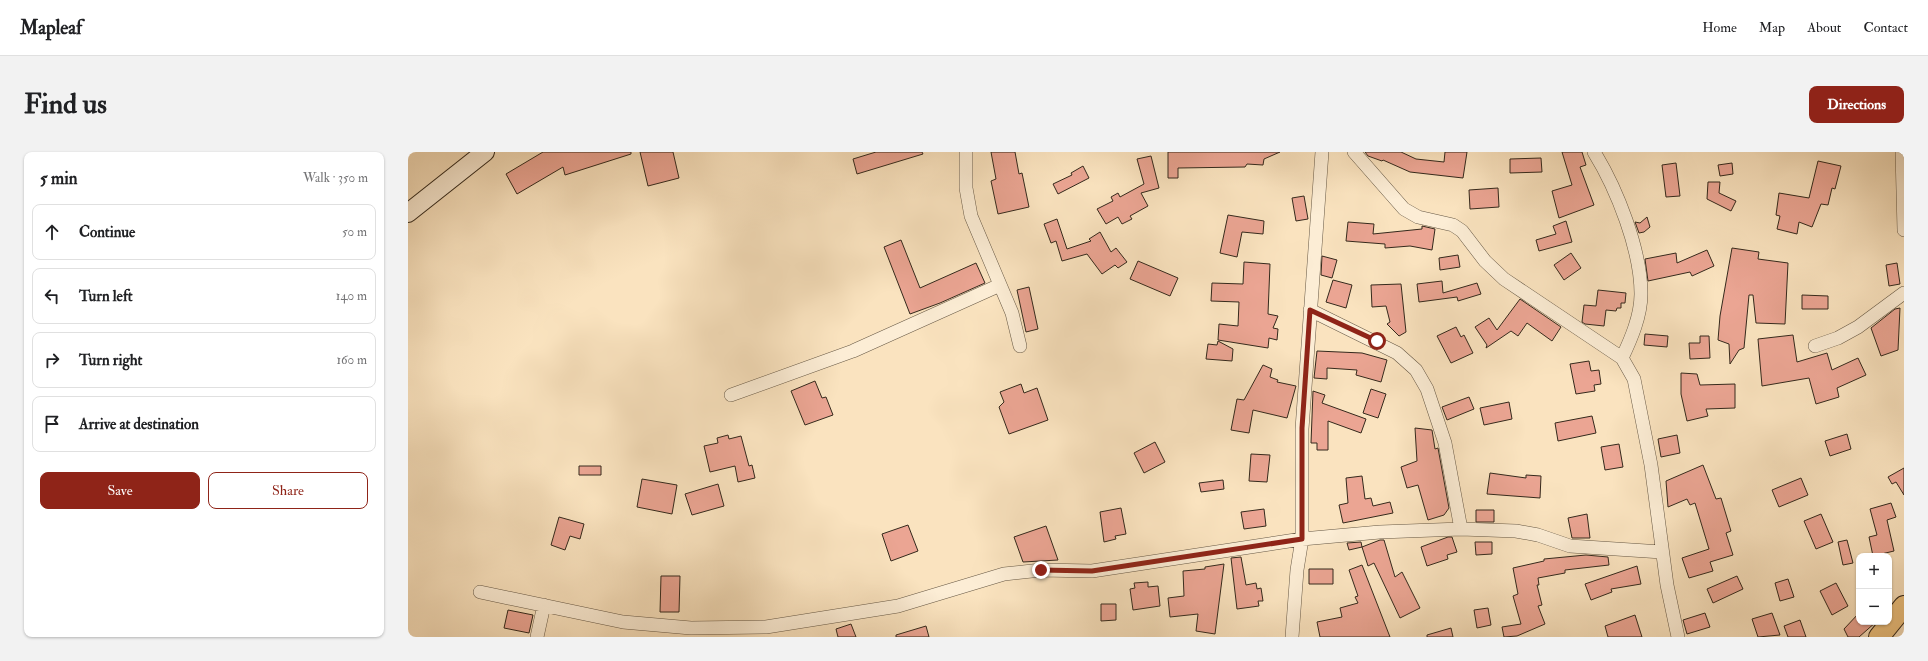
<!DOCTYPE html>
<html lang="en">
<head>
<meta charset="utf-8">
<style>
	body { margin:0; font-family:"IM FELL Double Pica",serif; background:#f2f2f2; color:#202124 }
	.controls { position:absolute; right:12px; bottom:12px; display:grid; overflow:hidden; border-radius:8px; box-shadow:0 1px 3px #0004 }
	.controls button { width:36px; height:36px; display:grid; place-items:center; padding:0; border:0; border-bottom:1px solid #e0e0e0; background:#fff; color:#202124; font:20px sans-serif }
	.stop { position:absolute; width:12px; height:12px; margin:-9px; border:3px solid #8f2418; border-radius:50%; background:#fff }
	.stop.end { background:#8f2418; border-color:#fff; box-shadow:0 1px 4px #0008 }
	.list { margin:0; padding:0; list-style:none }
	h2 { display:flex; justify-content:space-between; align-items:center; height:52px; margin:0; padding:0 16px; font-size:17px }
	h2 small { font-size:13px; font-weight:400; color:#757577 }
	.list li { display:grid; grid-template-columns:26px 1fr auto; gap:12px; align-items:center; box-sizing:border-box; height:56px; margin:0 8px 8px; padding:0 8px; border:1px solid #e0e0e0; border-radius:8px }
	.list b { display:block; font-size:15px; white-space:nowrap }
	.list em { font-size:13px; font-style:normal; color:#757577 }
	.actions { display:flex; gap:8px; padding:12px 16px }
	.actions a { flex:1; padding:9px 0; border:1px solid #8f2418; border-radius:8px; text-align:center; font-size:14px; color:#8f2418 }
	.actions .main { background:#8f2418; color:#fff }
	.icon { flex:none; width:22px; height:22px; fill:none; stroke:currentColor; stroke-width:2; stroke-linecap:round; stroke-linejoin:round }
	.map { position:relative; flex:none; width:1496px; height:485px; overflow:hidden; border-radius:8px }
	header { display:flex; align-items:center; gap:24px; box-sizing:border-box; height:56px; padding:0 20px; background:#fff; border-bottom:1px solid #e0e0e0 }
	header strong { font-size:19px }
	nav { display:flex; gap:22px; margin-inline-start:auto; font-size:14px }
	.intro { display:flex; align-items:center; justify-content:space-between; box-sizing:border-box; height:96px; padding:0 24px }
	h1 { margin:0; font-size:28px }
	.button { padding:10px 18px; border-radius:8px; background:#8f2418; color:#fff; font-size:14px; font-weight:700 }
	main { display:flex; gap:24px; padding:0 24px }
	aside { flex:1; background:#fff; border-radius:8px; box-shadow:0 1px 3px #0004 }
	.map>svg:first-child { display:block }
	.building { fill:#eba593; stroke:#34291c }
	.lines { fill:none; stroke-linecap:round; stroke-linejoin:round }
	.minor-casing { stroke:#665845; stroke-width:14 }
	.secondary-casing { stroke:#34291c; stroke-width:20 }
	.primary-casing { stroke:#34291c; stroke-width:22 }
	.minor { stroke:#fcedd5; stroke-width:13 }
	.secondary { stroke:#fcedd5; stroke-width:18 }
	.primary { stroke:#edc280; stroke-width:20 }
	.route { stroke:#8f2418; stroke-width:5 }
</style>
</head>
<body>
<header>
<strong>Mapleaf</strong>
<nav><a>Home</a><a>Map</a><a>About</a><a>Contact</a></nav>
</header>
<div class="intro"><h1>Find us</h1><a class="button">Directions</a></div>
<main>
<aside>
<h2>5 min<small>Walk · 350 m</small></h2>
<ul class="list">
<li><svg class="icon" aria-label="ahead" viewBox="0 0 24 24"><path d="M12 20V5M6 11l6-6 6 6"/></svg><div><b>Continue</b></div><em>50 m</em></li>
<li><svg class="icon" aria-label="left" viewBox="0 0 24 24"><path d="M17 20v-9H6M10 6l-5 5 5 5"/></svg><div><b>Turn left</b></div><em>140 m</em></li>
<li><svg class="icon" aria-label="right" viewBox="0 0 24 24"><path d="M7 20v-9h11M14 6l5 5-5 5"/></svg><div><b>Turn right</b></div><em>160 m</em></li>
<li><svg class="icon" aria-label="arrive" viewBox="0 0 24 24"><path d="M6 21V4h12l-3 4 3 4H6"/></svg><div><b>Arrive at destination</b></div></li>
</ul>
<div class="actions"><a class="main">Save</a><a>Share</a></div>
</aside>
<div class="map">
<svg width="1496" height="485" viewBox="0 0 1496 485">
	<rect width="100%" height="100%" fill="#fae3bf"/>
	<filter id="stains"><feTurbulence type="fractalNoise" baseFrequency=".005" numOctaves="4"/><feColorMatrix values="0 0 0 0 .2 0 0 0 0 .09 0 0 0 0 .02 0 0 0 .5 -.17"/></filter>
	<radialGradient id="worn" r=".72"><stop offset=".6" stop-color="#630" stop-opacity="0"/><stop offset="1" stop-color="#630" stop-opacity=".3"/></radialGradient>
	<path class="building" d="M135,0h88v2l-66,21 -2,-8 -46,27 -11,-20z
		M232,0h33l6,26 -31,8z
		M468,0h46l1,2 -66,20 -4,-15z
		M583,0h24l4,22 3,-1 7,34 -31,7 -7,-33 5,-2z
		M760,0h112l-16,7 -1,6 -16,-1 -2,3 -67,1v10h-10z
		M957,0h36l15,7 28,3 1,-10h22l-4,26 -53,-6 -27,-12 -1,1 -14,-5z
		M1154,0h20l4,13 -6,2 14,38 -35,13 -7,-27 20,-6z
		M743,4l8,32 -18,5 7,13 -18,10 2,3 -10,5 -4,-7 -12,7 -9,-15 16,-8 -2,-4 7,-4 2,4 24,-13 -7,-25z
		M1133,6l1,14 -32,1v-14z
		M1410,9l23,5 -6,23 -3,-1 -4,17 -7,-1 -9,23 -13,-5 -2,12 -20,-5 3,-13 -4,-1 3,-22 30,5z
		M1268,11l4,33 -14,1 -4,-32z
		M1324,11l1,11 -13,2 -2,-11z
		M675,14l6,12 -31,16 -5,-10 19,-9 -1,-2z
		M1300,30h12l-1,11 17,8 -5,10 -24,-12z
		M1090,36l1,19 -29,2 -1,-19z
		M896,44l4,23 -12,2 -4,-23z
		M820,63l36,6 -1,13 -21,-2 -5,25 -17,-4z
		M1239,65l3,10 -6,5 -5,1 -4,-11 5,1z
		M649,67l10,30 24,-8 -2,-2 11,-7 11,20 5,-4 11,14 -9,6 -3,-3 -13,9 -15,-20 -25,7 -6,-20 -5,2 -7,-19z
		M1158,69l6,21 -33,9 -3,-11 20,-6 -3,-8z
		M940,70l26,2 -1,10 49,-5v-3l13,3 -3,21 -22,-4 -25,2v-4l-39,-3z
		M493,88l19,48 56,-25 9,20 -45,20 -30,11 -26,-67z
		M1324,96l27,4 -1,7 30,4 -3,61 -29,-1 -3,-28h-4l-5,53 -5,2 -9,14 -1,-20 -11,-4 2,-24z
		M1299,98l7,16 -22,10 -2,-4 -42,9 -3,-22 31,-6 1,10z
		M1163,101l10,15 -17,12 -10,-15z
		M1050,103l2,12 -20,3 -1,-12z
		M914,104l15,4 -5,18 -11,-3z
		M730,109l40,17 -8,18 -40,-17z
		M836,110l26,2 -2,50 10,2 -5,12 5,1 -1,11 -8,-2 -1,10 -50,-8 1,-16 19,2 1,-24 -28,-1 1,-18 31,1z
		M1489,111l3,21 -11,2 -3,-21z
		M925,128l19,5 -6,23 -20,-6z
		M1034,129l1,12 34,-10 4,11 -23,7 -1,-4 -38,5 -2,-18z
		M993,132l5,48 -7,4 -12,-12 3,-2 -4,-16 -14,1 -1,-22z
		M621,135l9,42 -12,3 -9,-42z
		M1190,138l28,3 -1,10h-4v5h-4l-1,3 -10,-1 -2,16 -19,-2 -3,-2 2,-17 12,1z
		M1394,143l26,1v13h-26z
		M1112,147l41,28 -9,14 -25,-18 -9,13 -7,-5 -25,17 1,-3 -12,-18 14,-9 8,12z
		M1492,156l-2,42 -17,6 -10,-28 24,-19z
		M1048,175l5,10 3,-2 9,18 -22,10 -14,-27z
		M1237,182l23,2 -1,11 -23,-2z
		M1385,183l4,27 30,-9 5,17 26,-12 8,17 -29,13 2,9 -23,7 -7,-26 -47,8 -4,-47z
		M1292,184h9l1,22 -20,1 -1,-16h11z
		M810,189l15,8 -1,12 -26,-2 2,-15 9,1z
		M909,199l45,2 25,7 -6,22 -25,-7 1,-5 -30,-2v11l-13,-1z
		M1181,209l2,10 8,-1 2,14 -7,1 1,6 -19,3 -6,-30z
		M855,213l9,4 -2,8 8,3 -1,2 19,4 -9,32 -34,-8 -4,23 -18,-3 6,-31 7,1z
		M1273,221l16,1 3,11 35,-1v24l-29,1 2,7 -21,5 -6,-27z
		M407,229l7,17 4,-1 7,18 -28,10 -14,-34z
		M613,232l3,9 13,-5 11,32 -39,14 -10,-27 5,-5 -4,-10z
		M963,237l15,5 -8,24 -15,-5z
		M905,239l12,4 -3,8 44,16 -5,14 -33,-12v29h-11v-7h-6z
		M1061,245l5,12 -27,11 -5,-13z
		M1101,250l3,17 -28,6 -4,-17z
		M1184,264l4,17 -38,8 -3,-18z
		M1007,276l17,2 3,19 3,-1 11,60 -5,7 -16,5 -10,-35 -11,3 -6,-21 16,-6z
		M1439,282l4,15 -21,7 -5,-15z
		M320,283l1,4 12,-3 8,30 3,-1 3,13 -17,4 -3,-16 -25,6 -6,-26 14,-3 -1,-5z
		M1269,283l3,18 -19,4 -3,-18z
		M747,290l10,20 -21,11 -10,-20z
		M1211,292l4,23 -18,3 -4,-23z
		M843,302l19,1 -3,27 -18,-1z
		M1295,313l13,34 5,-1 10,33 -5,2 7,22 -23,7 3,9 -24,7 -7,-20 27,-9 -14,-46 -5,2 -3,-6 -19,8 -2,-26z
		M171,314h22v9h-22z
		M1496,316v27l-8,-13 -4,2 -4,-7z
		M1082,321l36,5v-3l15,1 -1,22 -53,-4z
		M954,324l3,23 6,-1 2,8 17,-4 3,11 -50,10 -4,-18 9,-2 -2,-25z
		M1393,326l7,17 -29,12 -7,-17z
		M234,327l35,6 -5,29 -35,-7z
		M815,328l1,9 -23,3 -2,-9z
		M310,332l6,22 -32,9 -7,-21z
		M1483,351l5,14 -9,3 7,31 -21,5 -4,-19 8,-2 -7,-26z
		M713,356l5,26 -11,2 1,3 -12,3 -4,-30z
		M856,357l2,17 -22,3 -3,-17z
		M1068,358h18v12h-18z
		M1179,362l3,24h-18l-4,-20z
		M1413,362l12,28 -17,7 -12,-28z
		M151,365l25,7 -4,15 -10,-3 -5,14 -14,-5z
		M500,373l10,26 -27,10 -9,-27z
		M638,374l12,34 -35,2 -9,-25z
		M1040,385h4l5,15 -10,3 1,4 -21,7 -6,-19z
		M972,388h4l11,37 7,-5 18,36 -20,10 -26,-55 -6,3 -6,-19z
		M1439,388l6,23 -10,2 -5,-23z
		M953,390l1,5 -13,3 -2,-7z
		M1067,390h17v12l-16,1z
		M1178,403l22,2 1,8 -44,5v3l-27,5 1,7h-2l5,20 -4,1 7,18 -28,12 -13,1 -2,-10 19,-3 -8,-28 5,-2 -5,-26 31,-7v-2z
		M833,405l5,28 10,-2 1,6 4,-1 2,13h-5l1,5 -22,3 -6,-51z
		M816,412l-9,70 -19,-3 2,-17 -28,3 -2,-19 16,-2 -1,-25 22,-2v-2z
		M954,413l28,72h-70l-3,-15 25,-5 -2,-9 18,-5 -3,-6 3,-1 -9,-26z
		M1229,414l4,18 -30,5 1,3 -21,8 -6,-16z
		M901,417h24v15h-24z
		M253,424h19l-1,36h-19z
		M1329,424l6,13 -30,14 -6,-14z
		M1380,427l6,18 -14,4 -5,-18z
		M740,430v5l10,-1 2,20 -27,4 -3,-21 5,-1 -1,-5z
		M1428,431l12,23 -16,9 -12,-24z
		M693,452h15v16l-15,1z
		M1080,456l3,17 -14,3 -3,-18z
		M100,458l25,5 -4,18 -25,-5z
		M1297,461l5,14 -23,7 -4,-14z
		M1364,461l8,22 -22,2 -6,-18z
		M1451,461v9h17l-17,15h-11l-4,-8z
		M1227,463l7,22h-34l-3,-11z
		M1392,468l6,17h-18l-4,-11z
		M443,472l5,13h-18l-2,-8z
		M518,474l3,11h-33v-2z
		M1043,476l2,9h-26v-2z"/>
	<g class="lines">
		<g class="minor-casing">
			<path id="minor" d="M558,0v36l5,28 41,97 8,33
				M946,0l50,57 14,8 35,8 9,6 23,30 19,18 118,79 12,21 17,86 16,120 11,52
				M1186,0c23,37 47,98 47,142 0,22 -10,45 -19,64
				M1494,0l2,78
				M902,158l87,43 19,17 11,19 18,54 16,86
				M1407,194l23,-8 20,-11 46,-34
				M323,243l122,-44 147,-66
				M72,440l143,30 68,6 75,-1 132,-21 106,-32 37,-4 51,1 210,-32 78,-7 81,-3 55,2 22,4 32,11 92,6
				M129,485l7,-32
				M884,485l5,-67 5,-31v-110l20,-277"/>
		</g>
		<g class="secondary-casing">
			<path id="secondary" d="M0,61l77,-61"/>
		</g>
		<g class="primary-casing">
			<path id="primary" d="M1471,485l25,-31"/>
		</g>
		<use href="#minor" class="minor"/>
		<use href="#secondary" class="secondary"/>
		<use href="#primary" class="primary"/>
	</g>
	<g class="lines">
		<path class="route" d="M633,418l51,1 210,-32v-111l8,-118 67,31"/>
	</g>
	<rect width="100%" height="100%" filter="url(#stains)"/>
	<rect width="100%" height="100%" fill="url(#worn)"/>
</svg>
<div class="controls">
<button>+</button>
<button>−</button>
</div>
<div class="stop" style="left:969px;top:189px"></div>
<div class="stop end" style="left:633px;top:418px"></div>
</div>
</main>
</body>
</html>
